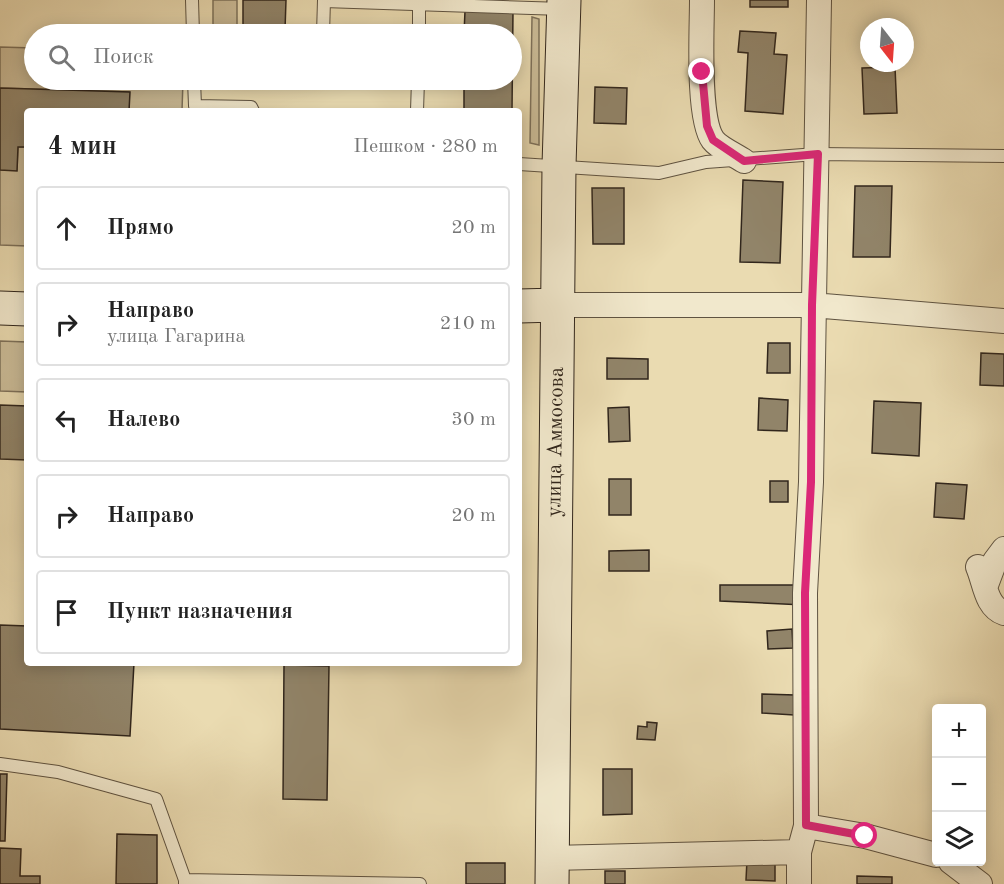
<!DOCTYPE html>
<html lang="ru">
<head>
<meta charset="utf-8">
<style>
	body { margin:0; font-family:"Old Standard TT",serif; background:#f6f6f6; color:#222 }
	.controls { position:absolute; right:18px; bottom:18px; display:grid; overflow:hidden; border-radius:6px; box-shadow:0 3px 15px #0003 }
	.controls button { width:54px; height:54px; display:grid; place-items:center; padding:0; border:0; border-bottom:2px solid #e0e0e0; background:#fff; color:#222; font:30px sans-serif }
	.compass { position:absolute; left:860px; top:18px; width:54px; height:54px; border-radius:50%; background:#fff; box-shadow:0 3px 15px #0003; rotate:163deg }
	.stop { position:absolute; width:18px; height:18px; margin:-14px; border:4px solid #db2777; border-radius:50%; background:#fff }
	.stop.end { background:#db2777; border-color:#fff; box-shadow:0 2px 6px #0008 }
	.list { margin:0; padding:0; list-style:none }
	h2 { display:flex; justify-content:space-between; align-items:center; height:78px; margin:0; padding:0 24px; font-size:26px }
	h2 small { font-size:20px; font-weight:400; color:#767676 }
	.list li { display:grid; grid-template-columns:39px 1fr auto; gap:18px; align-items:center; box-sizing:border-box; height:84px; margin:0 12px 12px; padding:0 12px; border:2px solid #e0e0e0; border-radius:6px }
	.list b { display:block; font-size:22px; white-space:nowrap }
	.list p { margin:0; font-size:20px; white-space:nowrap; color:#767676 }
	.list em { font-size:20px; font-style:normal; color:#767676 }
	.icon { flex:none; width:33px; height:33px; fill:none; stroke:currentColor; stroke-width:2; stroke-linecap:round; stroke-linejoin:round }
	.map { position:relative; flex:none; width:1004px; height:884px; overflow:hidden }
	.search { position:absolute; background:#fff; box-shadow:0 3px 15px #0003; left:24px; top:24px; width:498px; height:66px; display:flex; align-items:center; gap:15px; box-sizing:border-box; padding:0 21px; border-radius:33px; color:#767676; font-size:22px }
	.panel { position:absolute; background:#fff; box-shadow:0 3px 15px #0003; left:24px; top:108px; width:498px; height:558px; border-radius:6px }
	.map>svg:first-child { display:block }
	.green { fill:#cbbc98; stroke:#7e715a; stroke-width:1.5 }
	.building { fill:#918469; stroke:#31261c; stroke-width:1.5 }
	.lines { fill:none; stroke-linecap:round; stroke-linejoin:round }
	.service-casing { stroke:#5f5341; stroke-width:14 }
	.minor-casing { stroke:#5f5341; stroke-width:26 }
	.secondary-casing { stroke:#31261c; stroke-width:35 }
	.service { stroke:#f1e8cc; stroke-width:12 }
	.minor { stroke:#f1e8cc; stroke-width:24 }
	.secondary { stroke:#f1e8cc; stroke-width:33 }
	.route { stroke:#db2777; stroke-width:8 }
	.labels { text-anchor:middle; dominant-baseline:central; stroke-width:4.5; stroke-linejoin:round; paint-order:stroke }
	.street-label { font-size:21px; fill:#31261c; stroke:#f1e8cc }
</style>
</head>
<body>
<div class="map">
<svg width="1004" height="884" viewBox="0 0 1004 884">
	<rect width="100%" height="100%" fill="#eadbb1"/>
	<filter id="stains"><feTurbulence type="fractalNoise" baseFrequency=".00333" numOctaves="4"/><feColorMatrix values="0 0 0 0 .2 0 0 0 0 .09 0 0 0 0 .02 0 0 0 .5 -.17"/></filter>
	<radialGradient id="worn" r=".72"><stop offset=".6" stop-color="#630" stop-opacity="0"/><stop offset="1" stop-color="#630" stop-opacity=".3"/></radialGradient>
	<path class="green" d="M213,0h24v33l-24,1z
		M532,17l7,2v126l-9,-2z
		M0,47l34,1v32h149l-1,31h-53v-19l-129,-4z
		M18,147h9v99l-27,-1v-75h17z
		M0,341l27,1v50l-27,-1z"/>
	<path class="building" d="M243,0h43l-1,30h-6v4h-36z
		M750,0h38v7h-38z
		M465,11h48l-1,100h-48v-31h48v-46h-48z
		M740,31l36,2 -2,21 13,1 -4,59 -38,-3 3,-58 -10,-1z
		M895,67l2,46 -33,1 -2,-46z
		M595,87l32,1 -1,36 -32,-1z
		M0,88l130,4 -1,19h-102v36h-9l-1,24 -17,-1z
		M743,180l40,2 -3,81 -40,-1z
		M855,186h37l-2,71h-37z
		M592,188h32v56h-31z
		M768,343h22v30h-23z
		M981,353l23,1v32l-24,-1z
		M607,358l41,1v20h-41z
		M759,398l29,2 -1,31 -29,-1z
		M874,401l47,2 -2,53 -47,-3z
		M0,405l27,1v54l-27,-1z
		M629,407l1,34 -21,1 -1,-34z
		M609,479h22v36h-22z
		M770,481h18v21h-18z
		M936,483l31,2 -3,34 -30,-2z
		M649,550v21h-40v-20z
		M720,585h84v20l-84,-4z
		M0,625l27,1v37h107l-4,73 -130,-7z
		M792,629l1,19 -25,1 -1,-18z
		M284,665l45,1 -2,134 -44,-1z
		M762,694l33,1 -1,20 -32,-2z
		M647,722l10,1 -2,17 -18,-1 1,-13 9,1z
		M603,769h29v45l-29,1z
		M0,774h7l-2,67h-5z
		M117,834l40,1v49h-41z
		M0,848l21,1 -1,27h20v8h-40z
		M747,860l28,1v20l-29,-1z
		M466,863h39v21h-39z
		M605,871h20v13h-20z
		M857,876l35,1v7h-35z"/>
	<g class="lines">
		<g class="service-casing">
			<path id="service" d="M192,0l1,34
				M324,1l239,8
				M323,34l1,-34
				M419,34v-34
				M194,80l1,26 56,1 2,4
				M417,111l1,-31
				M519,164l140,9 47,-11 111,-8 187,2
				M0,764l58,8 98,27 29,81
				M185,884v-4l235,4"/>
		</g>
		<g class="minor-casing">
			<path id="minor" d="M702,0c0,29 -5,118 11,140 6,8 22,15 31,21
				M557,305h255l192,16
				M978,567c7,16 8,40 26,46
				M986,585l9,-24 9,-12
				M806,826l59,10 71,19
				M552,858l247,-6
				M951,862l29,22
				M799,884v-32l7,-26 -1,-233 6,-111 8,-482"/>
		</g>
		<g class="secondary-casing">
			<path id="secondary" d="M519,306l38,-1
				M0,308l27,1
				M552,884l7,-718 5,-166"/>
		</g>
		<use href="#service" class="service"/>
		<use href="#minor" class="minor"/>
		<use href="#secondary" class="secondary"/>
	</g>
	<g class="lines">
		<path class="route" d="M702,72l5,54 6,14 31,21 74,-7 -6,151 -1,177 -6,111 1,232 59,11"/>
	</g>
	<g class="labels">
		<g class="street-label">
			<text transform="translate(556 442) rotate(-89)">улица Аммосова</text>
		</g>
	</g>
	<rect width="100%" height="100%" filter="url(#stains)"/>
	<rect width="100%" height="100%" fill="url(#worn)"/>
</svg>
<div class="controls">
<button>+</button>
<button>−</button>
<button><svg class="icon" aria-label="layers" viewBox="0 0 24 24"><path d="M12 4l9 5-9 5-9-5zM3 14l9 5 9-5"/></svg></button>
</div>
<svg class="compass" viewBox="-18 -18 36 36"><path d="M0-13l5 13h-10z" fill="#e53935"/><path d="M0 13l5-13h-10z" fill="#767676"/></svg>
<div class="stop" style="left:865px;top:836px"></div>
<div class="stop end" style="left:702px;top:72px"></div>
<div class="search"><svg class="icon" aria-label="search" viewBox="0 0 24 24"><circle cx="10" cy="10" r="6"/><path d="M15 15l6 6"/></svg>Поиск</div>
<section class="panel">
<h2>4 мин<small>Пешком · 280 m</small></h2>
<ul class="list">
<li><svg class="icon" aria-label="ahead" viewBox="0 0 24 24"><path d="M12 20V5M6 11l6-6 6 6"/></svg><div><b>Прямо</b></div><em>20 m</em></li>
<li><svg class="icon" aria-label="right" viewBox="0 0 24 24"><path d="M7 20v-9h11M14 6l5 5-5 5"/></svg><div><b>Направо</b><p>улица Гагарина</p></div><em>210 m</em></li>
<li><svg class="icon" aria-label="left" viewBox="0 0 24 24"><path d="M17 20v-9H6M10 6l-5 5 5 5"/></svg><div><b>Налево</b></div><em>30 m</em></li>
<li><svg class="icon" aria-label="right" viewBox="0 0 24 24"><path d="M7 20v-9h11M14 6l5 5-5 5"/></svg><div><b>Направо</b></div><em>20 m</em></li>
<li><svg class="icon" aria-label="arrive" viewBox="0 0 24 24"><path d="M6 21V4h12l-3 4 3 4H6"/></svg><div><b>Пункт назначения</b></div></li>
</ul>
</section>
</div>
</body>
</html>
